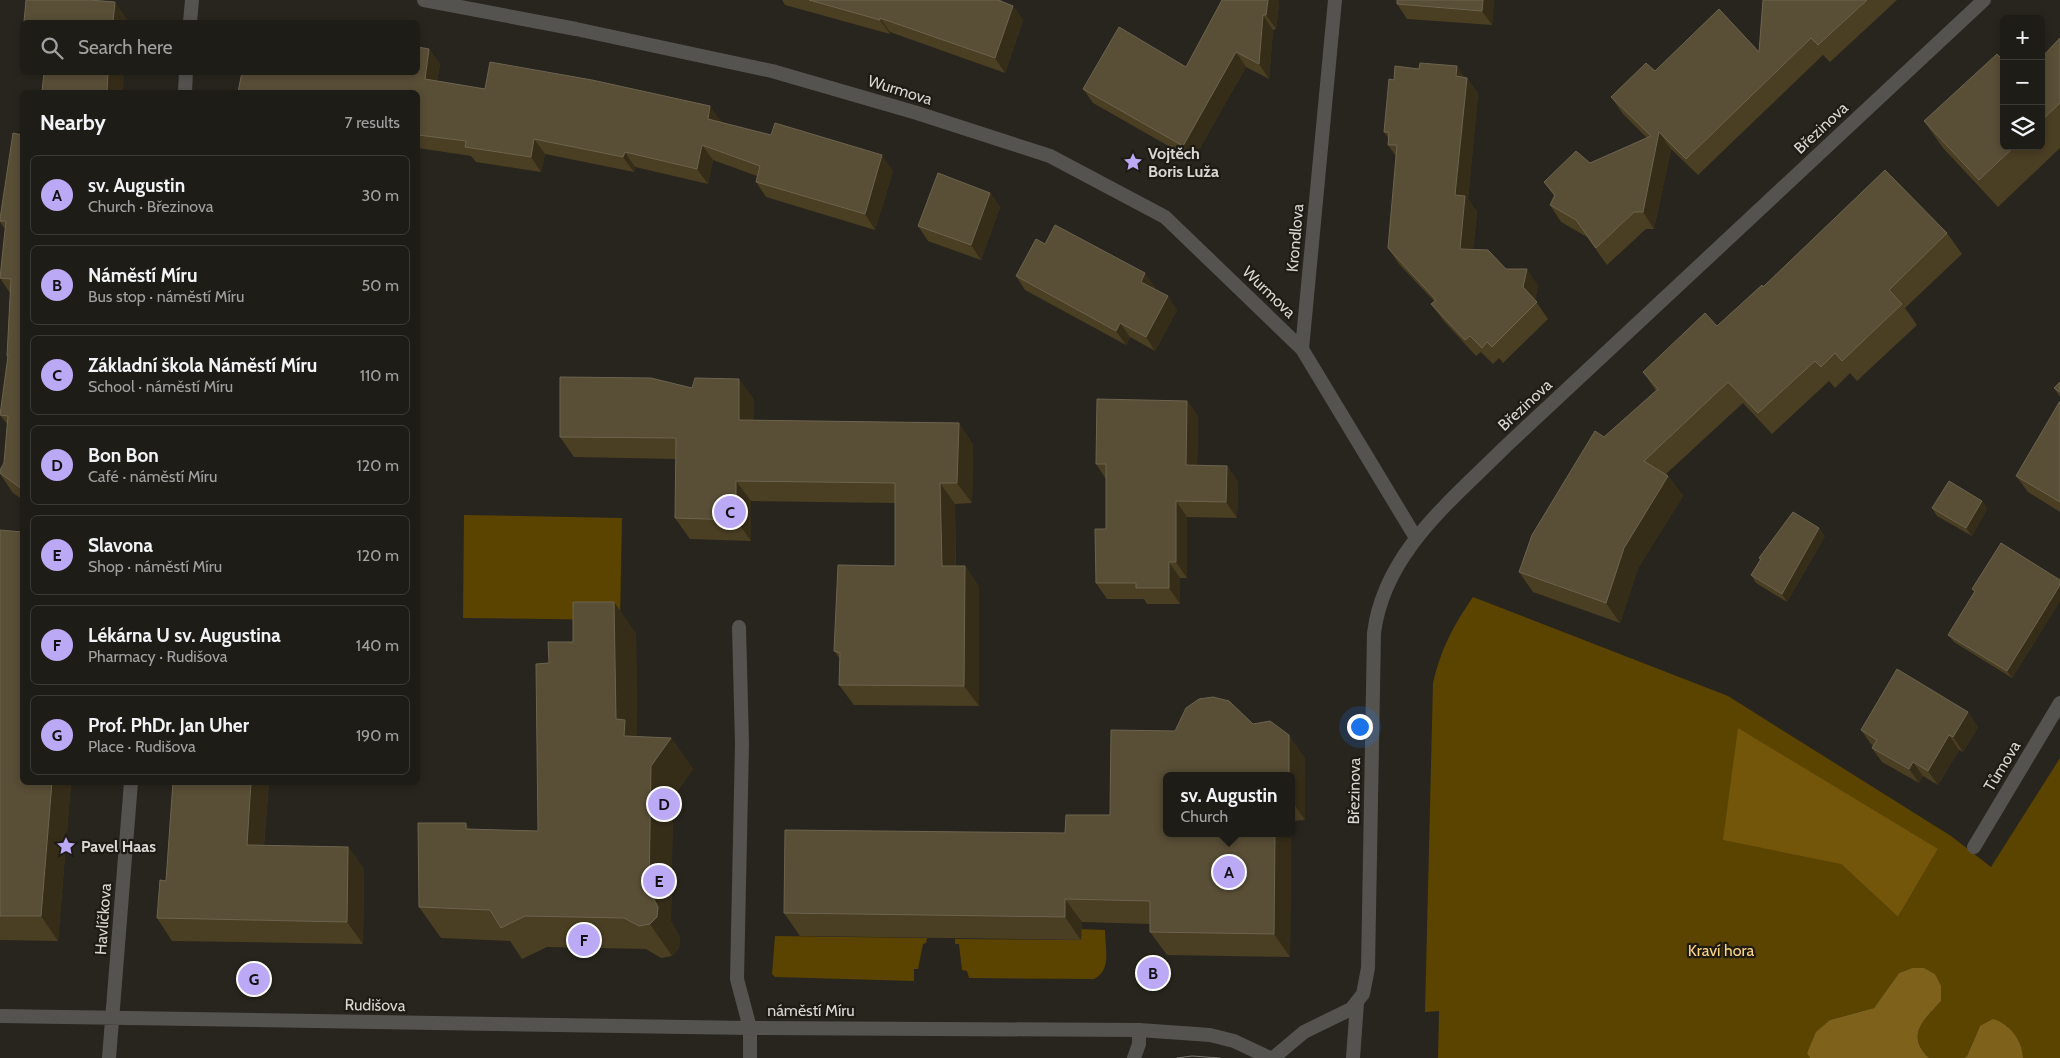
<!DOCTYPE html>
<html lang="en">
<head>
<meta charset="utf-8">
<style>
	body { margin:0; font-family:Cabin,sans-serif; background:#26251f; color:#f1f3f6 }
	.controls { position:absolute; right:15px; top:15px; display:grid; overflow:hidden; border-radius:8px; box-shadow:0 2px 8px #0003 }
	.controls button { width:45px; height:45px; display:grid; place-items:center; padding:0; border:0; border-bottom:1px solid #3c3a35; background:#1e1c16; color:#f1f3f6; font:25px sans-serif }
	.you { position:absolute; left:1359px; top:726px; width:18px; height:18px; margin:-12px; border:4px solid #fff; border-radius:50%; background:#1a73e8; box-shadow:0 0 0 8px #1a73e833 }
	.badge { display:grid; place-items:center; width:32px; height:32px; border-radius:50%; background:#bca9f5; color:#111; font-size:16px; font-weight:700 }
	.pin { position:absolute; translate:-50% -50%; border:2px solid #fff; box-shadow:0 1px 5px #0006 }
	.popup { position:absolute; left:1163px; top:772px; width:132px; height:65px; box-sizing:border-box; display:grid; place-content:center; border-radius:8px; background:#1e1c16; filter:drop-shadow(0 1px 4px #0005); font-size:16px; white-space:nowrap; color:#a1a1a1 }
	.popup b { font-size:19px; color:#f1f3f6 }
	.popup::after { content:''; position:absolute; left:50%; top:100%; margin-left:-10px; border:10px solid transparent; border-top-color:#1e1c16 }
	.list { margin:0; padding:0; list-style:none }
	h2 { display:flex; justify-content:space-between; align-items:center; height:65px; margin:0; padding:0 20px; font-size:21px }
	h2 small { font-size:16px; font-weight:400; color:#a1a1a1 }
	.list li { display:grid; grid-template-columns:32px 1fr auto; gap:15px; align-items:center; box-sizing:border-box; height:80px; margin:0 10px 10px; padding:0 10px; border:1px solid #3c3a35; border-radius:8px }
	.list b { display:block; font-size:19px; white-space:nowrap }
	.list p { margin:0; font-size:16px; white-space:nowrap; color:#a1a1a1 }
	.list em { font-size:16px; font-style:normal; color:#a1a1a1 }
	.icon { flex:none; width:28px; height:28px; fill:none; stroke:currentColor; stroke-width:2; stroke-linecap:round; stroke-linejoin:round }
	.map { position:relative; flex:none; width:2060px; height:1058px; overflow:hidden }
	.search { position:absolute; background:#1e1c16; box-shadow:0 2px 8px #0003; left:20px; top:20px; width:400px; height:55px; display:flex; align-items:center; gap:12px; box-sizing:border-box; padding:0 18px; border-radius:8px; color:#a1a1a1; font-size:19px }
	.panel { position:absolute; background:#1e1c16; box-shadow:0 2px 8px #0003; left:20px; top:90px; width:400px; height:695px; border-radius:8px }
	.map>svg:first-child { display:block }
	.green { fill:#5b4300; fill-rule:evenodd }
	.forest { fill:#73560a }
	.water { fill:#7e611b }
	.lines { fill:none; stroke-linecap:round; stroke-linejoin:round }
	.service { stroke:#555350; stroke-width:14 }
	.minor { stroke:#555350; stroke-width:14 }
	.tertiary { stroke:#555350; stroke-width:14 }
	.tram { stroke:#797771; stroke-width:1 }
	.wall { fill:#4a3e23 }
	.shaded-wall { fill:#362d19 }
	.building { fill:#594e36; stroke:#6d644f }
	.labels { text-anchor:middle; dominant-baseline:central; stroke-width:4.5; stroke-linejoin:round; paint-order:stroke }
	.street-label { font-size:16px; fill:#d9d7d3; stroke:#1e1b15 }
	.poi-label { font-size:16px; font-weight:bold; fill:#d9d7d3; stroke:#1e1b15; text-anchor:start }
	.park-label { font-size:16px; fill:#fed67d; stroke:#1e1b15 }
</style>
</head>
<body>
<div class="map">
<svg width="2060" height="1058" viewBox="0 0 2060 1058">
	<rect width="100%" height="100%" fill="#28251e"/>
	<path class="green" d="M464,515l158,3 -2,102 -157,-2z
		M1473,597l255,99 223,140 40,31 69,-109v300h-37l-7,-21 -9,-11h-27l-13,30 -3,2h-35c-24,-23 -5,-38 12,-57l-6,-27 -12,-6h-11l-13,5 -25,35 -44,12 -23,32 3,6h-372l1,-47 -14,1 8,-329c8,-34 20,-57 40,-86zM1938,849l-40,68 -57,-53z
		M1081,929l24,1c0,18 7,40 -11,49l-125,-1 -2,-7 -5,-1 -3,-26h-4v-5l126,1z
		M775,936l147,2h5l-1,5 -3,1 -5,25h-4v12l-139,-4 -3,-3z"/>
	<path class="forest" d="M1738,728l200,121 -40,68 -57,-53 -118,-24z"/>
	<path class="water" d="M1912,968h12l11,6 6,12v15c-17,19 -36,34 -12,57h-119l-3,-5 9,-21 14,-12 44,-12 25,-35z
		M1993,1019c17,5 29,21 30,39h-59l3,-2 13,-30z"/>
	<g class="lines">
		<path class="service" d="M1134,1058l5,-14v-14
			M1353,1058l4,-55"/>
		<path class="minor" d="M424,0l152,29 196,42 145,42 133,43 115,61 137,132 114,189
			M190,22l2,-22
			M185,92l1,-20
			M1302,349l33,-349
			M739,627l3,117 -5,235 13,49v30
			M1974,847l86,-144
			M0,1016l750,12 389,2 71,5 24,6 36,17
			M109,1058l22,-276"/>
		<path class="tertiary" d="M1273,1058l31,-26 47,-23 12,-15 5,-26 6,-335c10,-80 77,-132 131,-186l479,-447"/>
		<path class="tram" d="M1177,1058l15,-2 28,2"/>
	</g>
	<path class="wall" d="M782,0h219l2,2 10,4 10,14 -18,53 -115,-41v2l-105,-29z
		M1222,0h56l1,4 -3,25 -3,1 -4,49 -23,-12 -53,93 -100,-57 -10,-14 103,-22z
		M1397,0h97l-2,25 -85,-6 -10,-15z
		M1763,0h134l-67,62 -7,-7 -125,120 -27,-26 -17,80h-8l-39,36 -20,-28 -26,-15 -11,-17 4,-9 -10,-14 46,-19 57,-25 -24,-24 -12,-17 44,-26 104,-19z
		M2060,38v110l-62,59 -55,-59 -19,-27 80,25h37v-88z
		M429,49l11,15 -3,17 48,8 236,32v1l172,49 -18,59 -109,-33 -10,-15 1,-6 -44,-16 -5,24 -73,-17 -1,5 -89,-18 -4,18 -65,-10 -5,-6 -53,-8v-56h-180z
		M1457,66l7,12h3l11,16 -10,105 9,13 -4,37 33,20 32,16 -3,15 13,19 -45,44 -4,-5 -6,6 -12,-12 -5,4 -33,-36 -12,-16 3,-3 -35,-37 -11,-16 8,-92 -8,-11 1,-6 -5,-7 10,-52 25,-11z
		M22,135v364l-9,-6 -13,-19v-4l4,-7 3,-39 -7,-9 8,-57 -1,-2 3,-63 -10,-15 5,-49 -5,-7v-3z
		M990,193l10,14 -19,53 -53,-19 -10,-15z
		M1947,233l15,21 -57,54 12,17 -60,56 -7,-8 -15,15 -6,-7 -57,53 -29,-31 -77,71 2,2 15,20 -45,72 -18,55 -87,-31 -14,-20 85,-135 52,-46 -13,-19 74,-46 46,-39z
		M1045,244l110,43 -1,2 23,21 -22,41 -25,-14 -4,8 -101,-55 -9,-14z
		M2060,382v15l-6,-9z
		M692,388l62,11 -1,21 220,24 -1,59 -17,1 1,62h9l14,21v119l-125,-1 -15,-20 1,-26 -6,-8 61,-85v-63l-144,-2v40l-61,-2 -15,-21 1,-59 -102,-2 -14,-20z
		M1187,401l11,15 -1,50h30l11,16 -1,36 -50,-1v61h-7v26h-33l-3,-5h-37l-11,-16 10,-54v-50l-10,-15z
		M2060,401v111l-32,-20 -12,-16z
		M1982,501l5,8 -15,27 -35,-20 -5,-8z
		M0,530l22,252h49l-13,159 -58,-1z
		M1825,536l-38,66 -31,-19 -5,-8 9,-15 -1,-2z
		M2060,580v21l-48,77 -58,-36 -6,-7 27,-43 -3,-3z
		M636,633l1,104 34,1 22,31 -20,28 -2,124 9,17 -1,10 -7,8 -11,2 -15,-9 -99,-2 -25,12 -12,-18 -69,-3 -22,-31 51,-78 68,2 11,-168 24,-21z
		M1253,724l52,34v62l-13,1v-45h-126l125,57 -1,124 -123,-2 -17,-23v-8l-68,-2 -1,18 -281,-4 -16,-23 281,-80 45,-18 65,-84z
		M1978,727l-15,25 -4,-2 -21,35 -15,-9 -4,7 -37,-21 -10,-14 1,-2 -2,-2 -10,-14z
		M173,782h96l-5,63 84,2 16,22 -1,75 -191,-3 -15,-23 9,-37z"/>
	<path class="shaded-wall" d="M1268,0h10l1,4 -3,25 -10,-14z
		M1483,0h11l-2,25 -10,-14z
		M115,2l14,20h-16z
		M1013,6l10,14 -18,53 -10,-15z
		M1263,15l10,15 -4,49 -10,-15z
		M880,18l10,14v2l-10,-14z
		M429,49l11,15 -5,30 -10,-15z
		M1236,52l10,15 -53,93 -10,-14z
		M1457,66l10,15v-3l11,16 -10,105 9,13 -6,53 -11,-16 -5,-54 1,-119z
		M108,72h16l-1,20h-16z
		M710,106l11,15 -3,13 -10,-15z
		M1659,132l12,17 -17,80 -11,-17z
		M534,139l11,15 -4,18 -10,-15z
		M702,145l11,15 -5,24 -11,-15z
		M625,152l10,15 -1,5 -11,-15z
		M882,155l11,16 -18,59 -10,-16z
		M990,193l10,14 -19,53 -10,-15z
		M1527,269l11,16 -4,19 -11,-17z
		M1145,273l10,14 -4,8 -10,-13z
		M1168,296l9,14 -22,41 -9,-14z
		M1120,323l10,14 -4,8 -10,-14z
		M739,379l15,20 -1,42 -14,-21z
		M1187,401l11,15 -1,65 -11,-16z
		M959,423l14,21 -1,59 -15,-20z
		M1227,466l11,16 -1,36 -11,-16z
		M1668,476l15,20 -45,72 -18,55 -14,-20 18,-55z
		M736,481l15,20v40l-15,-21z
		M940,483l15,21 1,83 -14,-21z
		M1176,501l11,16v61l-11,-16z
		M1982,501l5,8 -15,27 -6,-8z
		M1819,528l6,8 -38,66 -5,-8z
		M1169,562l11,16v26l-11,-16z
		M965,566l14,21v119l-15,-20z
		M2060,585v16l-48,77 -5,-7z
		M614,602l22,31 1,104 -13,-1 -8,-17z
		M1968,712l10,15 -15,25 -10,-15z
		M1289,735l16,23v62l-13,-19v-25h-3z
		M1949,735l10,15 -21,35 -10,-14z
		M671,738l22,31 -20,28 -2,124 9,17 -1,10 -7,8 -22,-32 -1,-34 2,-124z
		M1913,762l10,14 -4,7 -10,-14z
		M52,782h19l-13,159 -17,-25z
		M251,782h18l-7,86 -15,-23z
		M466,823l22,31 -22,-25z
		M1275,833h16l-1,124 -16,-23z
		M348,847l16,22 -1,75 -16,-22z
		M1065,899l17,23 -1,18 -16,-23z"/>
	<path class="building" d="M26,0h63l26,2 -2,20h-89z
		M809,0h189l15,6 -18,52 -115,-40v2z
		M1222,0h46l-2,15h-3l-4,49 -23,-12 -53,94 -100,-57 36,-62 67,40z
		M1397,0h86l-1,11 -85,-7z
		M1763,0h104l-49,45 -7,-7 -125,121 -27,-27 -16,80h-9l-38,36 -20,-28 -26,-15 5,-10 -11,-13 32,-31 14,12 61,-27 -40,-39 35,-34 9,8 64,-62 40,43z
		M2060,38v65l-19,18v-63z
		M418,47l11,2 -4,30 60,10 5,-27 102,18 118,26 -2,13 63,16 4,-12 107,32 -17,59 -109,-32 4,-16 -58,-21 -5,24 -72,-17 -2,5 -89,-18 -3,18 -66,-10 1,-6 -48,-6v-43h-180l4,-20h176z
		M1997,54l7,7v85h11l-36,34 -55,-59z
		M1420,63l37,3 -1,10 11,2 -12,117 10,1 -5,53 28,1 18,19h21l-4,18 14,15 -45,45 -5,-5 -5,6 -12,-12 -5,4 -34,-36 5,-4 -48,-52 9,-103h-9l1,-13h-5l5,-53 5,1 1,-14 24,3z
		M44,72h64l-1,20h-65z
		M13,133l9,2v354l-22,-16v-3l4,-7 4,-47 -8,-1 8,-59h-1l4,-77 -11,-1 6,-57h-6v-2z
		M1885,170l62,63 -58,57 13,14 -60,57 -7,-8 -14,14 -6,-6 -57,52 -30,-31 -84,79 24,15 -44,72 -18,55 -87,-31 13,-37 63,-104 9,6 54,-48 -15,-17 62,-59 12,13 45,-41 1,2z
		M938,173l52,20 -19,52 -53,-19z
		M1055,225l90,48 -4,9 27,14 -22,41 -26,-14 -4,8 -100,-55 20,-37 9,5z
		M560,377l91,1 41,10 3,-10 44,1v41l220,3 -2,60h-17l2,83h23l-1,120 -125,-1 1,-32 -6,-2 4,-86 57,1v-83l-159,-2v39l-61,-2 1,-80 -116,-1z
		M2060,382v10l-6,-4z
		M1097,399l90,2 -1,64 41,1 -1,36 -50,-1v61h-7v26h-33v-5h-40l-1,-54h11v-65h-10z
		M2060,401v101l-44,-26z
		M1949,481l33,20 -16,27 -34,-20z
		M1793,512l26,16 -37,66 -31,-19 10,-16 -2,-1z
		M0,530l22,2v250h30l-11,134h-41z
		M2001,543l59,37v5l-53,86 -59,-36 27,-44 -3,-2z
		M573,602h41l2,117 9,1 -1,16 47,2 -20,28 -2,124 9,17 -1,10 -7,7 -11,2 -15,-8 -99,-2 -24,12 -11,-18 -71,-3 -1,-84h48v6l72,2 -2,-167 13,-1 -1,-21h25z
		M1897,669l71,43 -15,25 -4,-2 -21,36 -15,-9 -4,7 -37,-21 5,-8 -16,-10z
		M1213,697l16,4 24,23 17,-3 19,14v41h-123v57h109l-1,101 -124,-2v-31l-85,-2v18l-281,-4 1,-83 280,3 1,-18h44l1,-85 64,1 11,-23 13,-9z
		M173,782h78l-4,63 101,2 -1,75 -190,-4 3,-38 6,1z"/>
	<defs>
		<g id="sight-bare" transform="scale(1.5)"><path d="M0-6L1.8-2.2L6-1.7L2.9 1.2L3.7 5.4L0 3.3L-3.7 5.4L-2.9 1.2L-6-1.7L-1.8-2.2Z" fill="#bca9f5" stroke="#1e1b15" stroke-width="2.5" paint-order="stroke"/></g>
	</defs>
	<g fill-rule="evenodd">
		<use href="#sight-bare" x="1133" y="162"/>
		<use href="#sight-bare" x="66" y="846"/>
	</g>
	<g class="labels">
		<g class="street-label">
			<text transform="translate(900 90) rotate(17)">Wurmova</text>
			<text transform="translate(1821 128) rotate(-43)">Březinova</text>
			<text transform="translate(1295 238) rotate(-85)">Krondlova</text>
			<text transform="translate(1269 292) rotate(44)">Wurmova</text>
			<text transform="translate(1525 405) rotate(-43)">Březinova</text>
			<text transform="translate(2002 766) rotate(-59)">Tůmova</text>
			<text transform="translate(1354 791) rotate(-89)">Březinova</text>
			<text transform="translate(103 919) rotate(-86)">Havlíčkova</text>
			<text transform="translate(375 1005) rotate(1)">Rudišova</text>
			<text x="811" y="1010">náměstí Míru</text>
		</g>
		<g class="poi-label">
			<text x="1148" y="153">Vojtěch<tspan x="1148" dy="18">Boris Luža</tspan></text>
			<text x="81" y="846">Pavel Haas</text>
		</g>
		<g class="park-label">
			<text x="1721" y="950">Kraví hora</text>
		</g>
	</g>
</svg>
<div class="controls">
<button>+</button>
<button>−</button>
<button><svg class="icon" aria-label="layers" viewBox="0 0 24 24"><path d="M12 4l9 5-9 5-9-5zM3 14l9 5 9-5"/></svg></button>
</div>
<div class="you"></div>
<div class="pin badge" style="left:1229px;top:872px">A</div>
<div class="popup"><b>sv. Augustin</b>Church</div>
<div class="pin badge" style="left:1153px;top:973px">B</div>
<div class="pin badge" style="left:730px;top:512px">C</div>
<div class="pin badge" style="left:664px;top:804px">D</div>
<div class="pin badge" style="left:659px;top:881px">E</div>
<div class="pin badge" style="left:584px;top:940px">F</div>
<div class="pin badge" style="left:254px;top:979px">G</div>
<div class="search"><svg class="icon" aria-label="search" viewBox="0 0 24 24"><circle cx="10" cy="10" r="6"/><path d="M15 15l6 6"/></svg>Search here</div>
<section class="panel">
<h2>Nearby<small>7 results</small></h2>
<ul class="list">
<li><span class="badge">A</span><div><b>sv. Augustin</b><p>Church · Březinova</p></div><em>30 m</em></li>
<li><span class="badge">B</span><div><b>Náměstí Míru</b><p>Bus stop · náměstí Míru</p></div><em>50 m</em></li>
<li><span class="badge">C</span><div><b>Základní škola Náměstí Míru</b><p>School · náměstí Míru</p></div><em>110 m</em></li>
<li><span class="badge">D</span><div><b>Bon Bon</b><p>Café · náměstí Míru</p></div><em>120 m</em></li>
<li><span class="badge">E</span><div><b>Slavona</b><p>Shop · náměstí Míru</p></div><em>120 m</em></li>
<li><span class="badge">F</span><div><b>Lékárna U sv. Augustina</b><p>Pharmacy · Rudišova</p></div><em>140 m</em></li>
<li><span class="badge">G</span><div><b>Prof. PhDr. Jan Uher</b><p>Place · Rudišova</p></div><em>190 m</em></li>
</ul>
</section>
</div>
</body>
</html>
